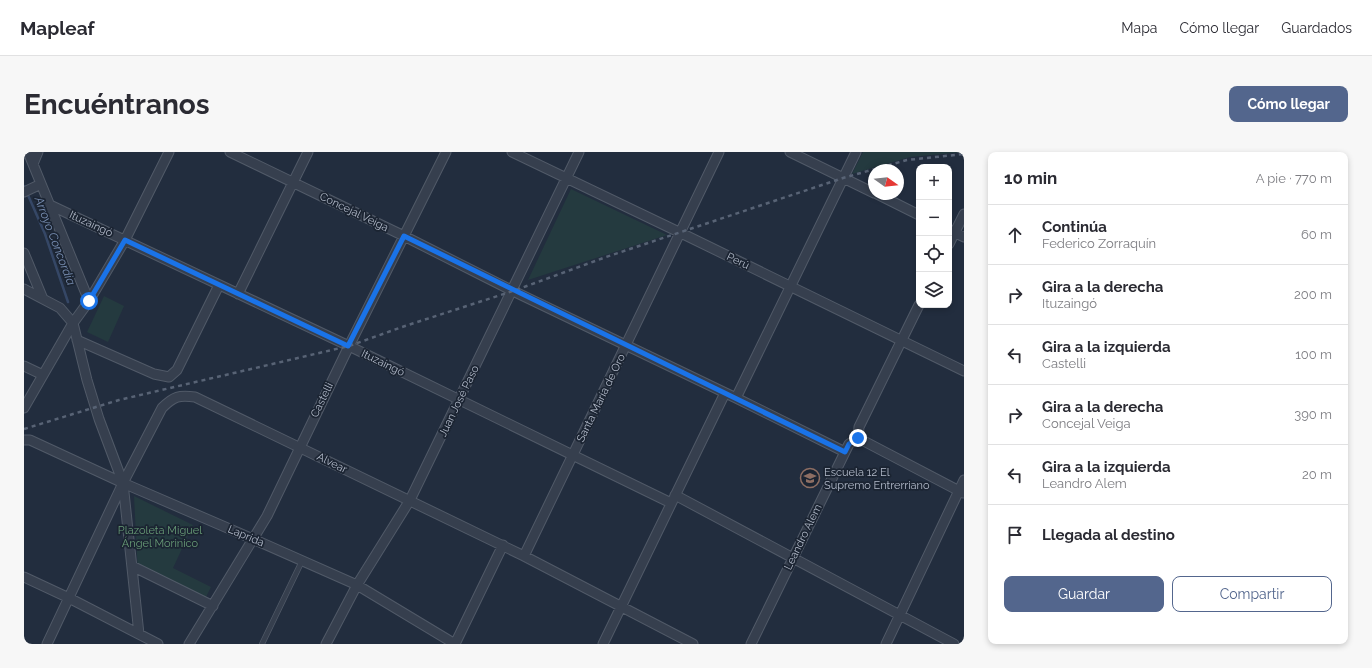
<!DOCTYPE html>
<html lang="es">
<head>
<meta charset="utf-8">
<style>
	body { margin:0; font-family:Raleway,sans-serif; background:#f7f7f7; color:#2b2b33 }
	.controls { position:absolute; right:12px; top:12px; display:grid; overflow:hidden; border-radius:8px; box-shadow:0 2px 6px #0003 }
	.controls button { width:36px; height:36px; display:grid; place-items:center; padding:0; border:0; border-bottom:1px solid #e1e1e2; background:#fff; color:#2b2b33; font:20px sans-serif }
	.compass { position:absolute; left:844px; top:12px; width:36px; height:36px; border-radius:50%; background:#fff; box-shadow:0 2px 6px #0003; rotate:105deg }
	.stop { position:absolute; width:12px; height:12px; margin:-9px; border:3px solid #1a73e8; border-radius:50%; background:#fff }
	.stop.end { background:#1a73e8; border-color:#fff; box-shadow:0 1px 4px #0008 }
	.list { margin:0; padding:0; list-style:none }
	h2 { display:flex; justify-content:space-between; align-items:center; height:52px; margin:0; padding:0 16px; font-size:17px }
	h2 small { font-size:13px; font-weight:400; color:#7c7c81 }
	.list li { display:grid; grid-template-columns:26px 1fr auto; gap:12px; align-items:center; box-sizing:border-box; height:60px; padding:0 16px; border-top:1px solid #e1e1e2 }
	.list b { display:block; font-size:15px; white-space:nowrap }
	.list p { margin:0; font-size:13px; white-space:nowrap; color:#7c7c81 }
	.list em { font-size:13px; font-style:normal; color:#7c7c81 }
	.actions { display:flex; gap:8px; padding:12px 16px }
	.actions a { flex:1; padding:9px 0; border:1px solid #53668d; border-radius:8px; text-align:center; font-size:14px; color:#53668d }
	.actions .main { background:#53668d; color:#fff }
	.icon { flex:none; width:22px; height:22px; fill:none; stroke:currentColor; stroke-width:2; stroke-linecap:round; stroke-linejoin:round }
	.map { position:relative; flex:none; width:940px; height:492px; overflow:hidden; border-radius:8px }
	header { display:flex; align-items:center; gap:24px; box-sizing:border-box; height:56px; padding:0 20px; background:#fff; border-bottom:1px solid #e1e1e2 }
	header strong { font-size:19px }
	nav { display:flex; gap:22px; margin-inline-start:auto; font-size:14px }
	.intro { display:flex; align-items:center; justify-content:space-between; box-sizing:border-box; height:96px; padding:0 24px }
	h1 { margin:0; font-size:28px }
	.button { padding:10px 18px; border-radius:8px; background:#53668d; color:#fff; font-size:14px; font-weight:700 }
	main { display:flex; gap:24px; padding:0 24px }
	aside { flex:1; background:#fff; border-radius:8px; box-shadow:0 2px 6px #0003 }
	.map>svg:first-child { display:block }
	.green { fill:#243a3f }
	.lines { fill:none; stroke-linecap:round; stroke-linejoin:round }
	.stream { stroke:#354766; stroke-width:2.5 }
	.service-casing { stroke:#515a68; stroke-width:6 }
	.minor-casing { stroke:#515a68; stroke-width:11 }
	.service { stroke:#363f4e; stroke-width:4.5 }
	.minor { stroke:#363f4e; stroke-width:9 }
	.rail { stroke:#586375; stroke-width:2.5; stroke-dasharray:4 4; stroke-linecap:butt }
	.route { stroke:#1a73e8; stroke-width:5 }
	.labels { text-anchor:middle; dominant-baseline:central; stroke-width:3.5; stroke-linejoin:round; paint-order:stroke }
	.street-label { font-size:11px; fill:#b2bac9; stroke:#1b2432 }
	.poi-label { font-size:11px; fill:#b2bac9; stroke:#1b2432; text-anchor:start }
	.park-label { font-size:11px; fill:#689b76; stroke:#1b2432 }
	.water-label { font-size:12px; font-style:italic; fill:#788eb2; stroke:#1b2432 }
</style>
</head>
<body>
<header>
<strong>Mapleaf</strong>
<nav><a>Mapa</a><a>Cómo llegar</a><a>Guardados</a></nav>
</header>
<div class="intro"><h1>Encuéntranos</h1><a class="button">Cómo llegar</a></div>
<main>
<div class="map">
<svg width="940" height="492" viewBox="0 0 940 492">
	<rect width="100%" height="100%" fill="#222d3e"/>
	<path class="green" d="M839,0h101l-54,5 -58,17z
		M547,37l96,46 -139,45z
		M80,144l20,10 -16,36 -21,-10z
		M110,344l59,29 -20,43 38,19 -9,18 -64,-31z"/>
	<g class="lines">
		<path class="stream" d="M0,34l21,48 23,68"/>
		<g class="service-casing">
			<path id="service" d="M238,492l40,-83"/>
		</g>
		<g class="minor-casing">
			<path id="minor" d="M4,0l61,149
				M206,0l174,84 109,55 223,107 109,54
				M488,0l171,82 281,137
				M766,0l84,41
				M9,12l5,-12
				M0,40l17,-8
				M853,42l42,21
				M26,53l299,141 322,157
				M925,78l15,7
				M925,92l15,-30
				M0,101l19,46
				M0,137l36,19 13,15 14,57 12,39 24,64 16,151
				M214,142l70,-142
				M53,188l77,34 15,3 8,-7 42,-85
				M0,214l19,9
				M712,246l120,-246
				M0,256l49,-85 16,-22 36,-61 44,-88
				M834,286l105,55
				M0,288h6l93,43 130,56 104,46 98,59
				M651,343l279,149
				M500,404l195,-404
				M108,414l81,40
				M0,425l45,21 89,46
				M23,492l76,-161 39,-75c12,-12 17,-13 33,-11l329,159 169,88
				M165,492l78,-128 82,-170 97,-194
				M302,492l31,-59 53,-85 169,-348
				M431,492l48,-99
				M579,492l122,-251
				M727,492l94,-192 4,-8 9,-6 1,-11 60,-122
				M862,492l78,-164"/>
		</g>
		<use href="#service" class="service"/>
		<use href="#minor" class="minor"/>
		<path class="rail" d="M0,277l95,-29 230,-54 53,-19 111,-36 93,-34 237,-79 64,-18 57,-6"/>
	</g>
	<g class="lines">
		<path class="route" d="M65,149l36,-61 223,106 56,-110c146,73 294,143 441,216l4,-8 9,-6"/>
	</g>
	<defs>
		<g id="school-ring" transform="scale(1)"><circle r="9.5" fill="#1b2432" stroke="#8d6e63" stroke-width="1.5"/><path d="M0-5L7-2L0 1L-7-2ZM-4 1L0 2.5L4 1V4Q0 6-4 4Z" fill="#8d6e63"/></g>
	</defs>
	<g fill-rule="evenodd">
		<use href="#school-ring" x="786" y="326"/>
	</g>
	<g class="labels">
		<g class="street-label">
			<text transform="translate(330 60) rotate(26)">Concejal Veiga</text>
			<text transform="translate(67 72) rotate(25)">Ituzaingó</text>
			<text transform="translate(714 109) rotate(26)">Perú</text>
			<text transform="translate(359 211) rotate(26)">Ituzaingó</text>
			<text transform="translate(577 246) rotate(-64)">Santa María de Oro</text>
			<text transform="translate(298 248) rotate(-64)">Castelli</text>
			<text transform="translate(435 249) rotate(-64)">Juan José Paso</text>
			<text transform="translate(308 311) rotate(26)">Alvear</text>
			<text transform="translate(222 384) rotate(23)">Laprida</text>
			<text transform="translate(779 385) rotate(-64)">Leandro Alem</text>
		</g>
		<g class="poi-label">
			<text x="800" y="320">Escuela 12 El<tspan x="800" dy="13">Supremo Entrerriano</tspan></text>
		</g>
		<g class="park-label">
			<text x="136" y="378">Plazoleta Miguel<tspan x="136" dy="13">Ángel Morinico</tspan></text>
		</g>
		<g class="water-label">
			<text transform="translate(31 89) rotate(69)">Arroyo Concordia</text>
		</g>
	</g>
</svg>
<div class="controls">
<button>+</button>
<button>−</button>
<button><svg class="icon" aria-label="locate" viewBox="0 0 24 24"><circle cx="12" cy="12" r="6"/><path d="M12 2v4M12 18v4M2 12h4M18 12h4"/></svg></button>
<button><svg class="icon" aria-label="layers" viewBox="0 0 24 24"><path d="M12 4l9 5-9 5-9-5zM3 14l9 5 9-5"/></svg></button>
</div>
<svg class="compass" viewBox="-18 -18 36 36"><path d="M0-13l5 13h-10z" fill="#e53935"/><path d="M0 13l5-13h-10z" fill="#7c7c81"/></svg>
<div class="stop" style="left:65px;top:149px"></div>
<div class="stop end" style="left:834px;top:286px"></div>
</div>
<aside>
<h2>10 min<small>A pie · 770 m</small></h2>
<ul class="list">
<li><svg class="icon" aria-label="ahead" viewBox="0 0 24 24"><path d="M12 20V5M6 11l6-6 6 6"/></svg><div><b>Continúa</b><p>Federico Zorraquín</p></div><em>60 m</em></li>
<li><svg class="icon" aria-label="right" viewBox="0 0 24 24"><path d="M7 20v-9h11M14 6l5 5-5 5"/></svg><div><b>Gira a la derecha</b><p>Ituzaingó</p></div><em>200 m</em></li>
<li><svg class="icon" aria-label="left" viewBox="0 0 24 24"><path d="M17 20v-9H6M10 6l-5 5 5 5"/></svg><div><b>Gira a la izquierda</b><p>Castelli</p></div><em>100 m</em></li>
<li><svg class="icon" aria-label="right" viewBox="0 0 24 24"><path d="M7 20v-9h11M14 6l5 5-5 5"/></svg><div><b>Gira a la derecha</b><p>Concejal Veiga</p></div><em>390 m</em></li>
<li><svg class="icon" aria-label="left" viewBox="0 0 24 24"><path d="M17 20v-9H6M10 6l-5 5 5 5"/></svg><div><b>Gira a la izquierda</b><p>Leandro Alem</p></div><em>20 m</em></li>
<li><svg class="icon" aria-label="arrive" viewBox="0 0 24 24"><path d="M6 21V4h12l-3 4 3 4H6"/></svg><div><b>Llegada al destino</b></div></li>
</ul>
<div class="actions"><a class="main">Guardar</a><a>Compartir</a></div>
</aside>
</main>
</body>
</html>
